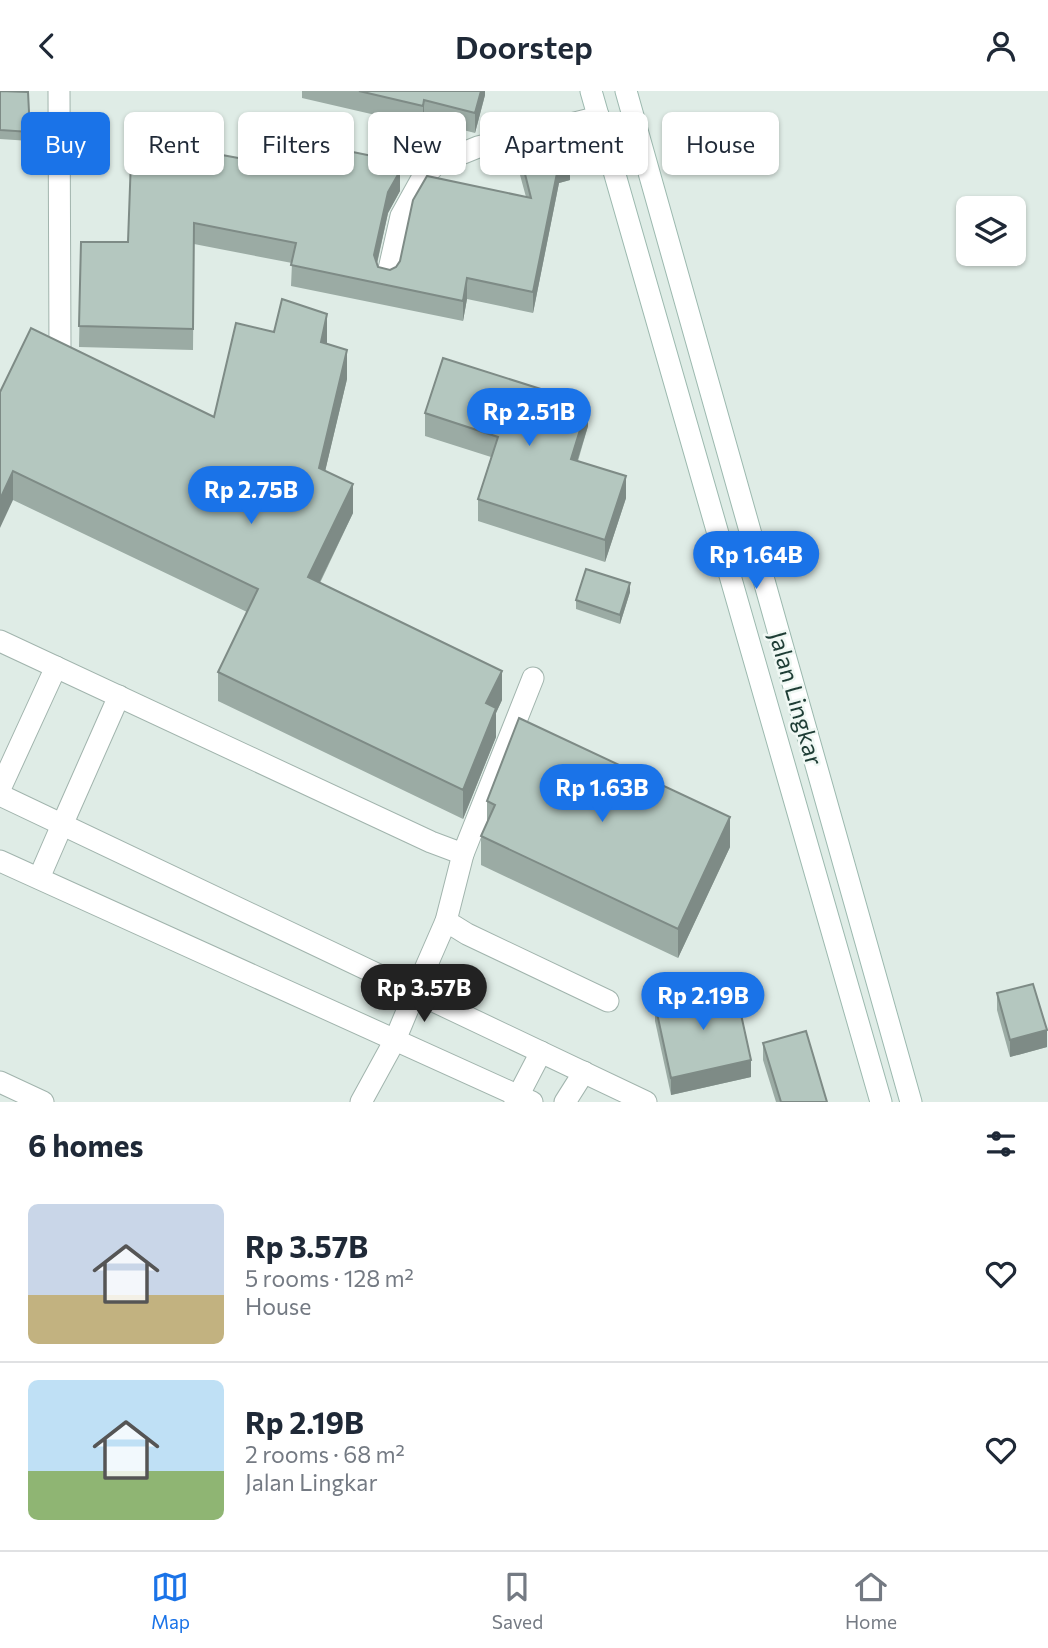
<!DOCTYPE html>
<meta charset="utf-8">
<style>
:root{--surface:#fff;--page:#f2f2f3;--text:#1f2937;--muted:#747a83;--line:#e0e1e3;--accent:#1a73e8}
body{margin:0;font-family:Commissioner,sans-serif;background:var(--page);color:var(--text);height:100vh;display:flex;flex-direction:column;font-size:26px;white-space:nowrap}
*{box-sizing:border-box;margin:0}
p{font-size:23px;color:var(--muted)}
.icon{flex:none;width:38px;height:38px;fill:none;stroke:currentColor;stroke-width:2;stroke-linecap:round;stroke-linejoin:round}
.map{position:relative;height:1011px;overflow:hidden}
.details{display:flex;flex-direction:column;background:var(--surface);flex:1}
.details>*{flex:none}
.hud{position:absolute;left:21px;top:21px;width:1006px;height:63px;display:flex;gap:14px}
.fabs{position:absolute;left:956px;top:105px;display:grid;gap:14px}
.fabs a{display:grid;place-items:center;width:70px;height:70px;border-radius:10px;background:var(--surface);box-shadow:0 2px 5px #0004;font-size:35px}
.price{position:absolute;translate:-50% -60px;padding:0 16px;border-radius:24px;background:var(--accent);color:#fff;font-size:23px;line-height:46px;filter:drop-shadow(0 2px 4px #0008)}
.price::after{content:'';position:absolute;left:50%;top:42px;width:21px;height:16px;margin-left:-10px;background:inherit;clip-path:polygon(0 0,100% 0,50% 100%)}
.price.selected{background:#222;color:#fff}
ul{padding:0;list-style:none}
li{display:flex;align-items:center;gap:21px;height:175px;padding:0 28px}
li+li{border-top:2px solid var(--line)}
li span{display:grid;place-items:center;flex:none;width:196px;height:140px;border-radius:10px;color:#555}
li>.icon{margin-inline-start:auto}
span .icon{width:84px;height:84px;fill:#fffc;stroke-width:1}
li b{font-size:30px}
h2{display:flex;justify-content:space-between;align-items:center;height:84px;padding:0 28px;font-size:30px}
.pill{padding:0 24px;border-radius:10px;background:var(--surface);box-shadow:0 2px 5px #0004;font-size:24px;line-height:63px}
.pill.selected{background:var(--accent);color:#fff}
header{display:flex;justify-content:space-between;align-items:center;height:91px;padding:0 28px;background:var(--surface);font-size:32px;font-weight:600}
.menu{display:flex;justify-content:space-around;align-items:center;height:98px;border-top:2px solid var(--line);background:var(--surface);font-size:19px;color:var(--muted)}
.menu a{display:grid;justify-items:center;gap:4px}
.menu .selected{color:var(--accent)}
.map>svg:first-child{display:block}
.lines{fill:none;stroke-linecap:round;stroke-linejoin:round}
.lane-casing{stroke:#a1b4ad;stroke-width:23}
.street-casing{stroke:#a1b4ad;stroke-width:23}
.secondary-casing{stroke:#9cb9af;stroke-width:23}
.lane{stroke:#fff;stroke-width:21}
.street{stroke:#fff;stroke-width:21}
.secondary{stroke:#fff;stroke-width:21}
.wall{fill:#9baba4}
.shaded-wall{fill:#7e8b86}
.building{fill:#b4c7bf;stroke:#7e8b86;stroke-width:2}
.labels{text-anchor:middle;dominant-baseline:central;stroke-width:5;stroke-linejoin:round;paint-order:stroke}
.street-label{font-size:24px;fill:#1e3d35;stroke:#f0f8f4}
</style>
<header><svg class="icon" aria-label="back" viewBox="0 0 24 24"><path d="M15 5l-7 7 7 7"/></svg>Doorstep<svg class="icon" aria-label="person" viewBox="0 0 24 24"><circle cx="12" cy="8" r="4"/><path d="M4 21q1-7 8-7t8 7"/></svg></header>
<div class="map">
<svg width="1048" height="1011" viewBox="0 0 1048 1011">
<rect width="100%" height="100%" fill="#dfece6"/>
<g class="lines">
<g class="lane-casing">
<g id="lane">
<path d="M0 550 431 751 463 763 533 587"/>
<path d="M0 698 56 576"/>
<path d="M62 734 119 605"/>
<path d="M463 763 446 830 467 843 608 910"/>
<path d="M415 901 446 830"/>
<path d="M0 991 43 1011"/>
<path d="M361 1011 395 949"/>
</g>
</g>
<g class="street-casing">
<g id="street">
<path d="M59 0 60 262"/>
<path d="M387 187 401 125 421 89 436 73 478 56 599 26"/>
<path d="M0 704 646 1011"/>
<path d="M0 770 532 1011"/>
<path d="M39 787 62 734"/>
<path d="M395 949 415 901"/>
<path d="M515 1011 541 961"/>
<path d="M565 1011 584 981"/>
</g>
</g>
<g class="secondary-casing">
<g id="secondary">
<path d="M591 0 881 1011"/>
<path d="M626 0 911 1011"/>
</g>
</g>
<use href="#lane" class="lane"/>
<use href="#street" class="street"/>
<use href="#secondary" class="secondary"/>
</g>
<g class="wall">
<path d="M0 0 28 1 30 50 0 48Z"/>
<path d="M302 0H485V4L475 42 424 29 423 35 302 7Z"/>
<path d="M520 63 570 89 559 92 533 222 467 208 463 230 291 195 292 172 194 153 193 259 79 256 81 151H128L293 77H387L400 100 388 122 377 173 378 176 390 179 526 106 520 84Z"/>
<path d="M327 253 347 288 325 380 353 422 320 492 502 609 496 622V646L463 728 218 610V581L247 521 13 409 0 301 214 326Z"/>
<path d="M425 322 588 335 578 370 626 407 605 471 478 430V408L491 366 425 345Z"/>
<path d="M630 501 620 533 576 518V509Z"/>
<path d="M487 710 730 756 678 867 481 774V745L487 733Z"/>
<path d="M997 902 1047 956 1010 966 997 919Z"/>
<path d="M655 913 751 986 671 1004 655 930Z"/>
<path d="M763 952 827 1011H776L763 969Z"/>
</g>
<g class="shaded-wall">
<path d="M481 0H485V4L475 42V22Z"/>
<path d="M424 9V29L423 35V15Z"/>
<path d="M570 69V89L559 92 533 222V201L559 72Z"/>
<path d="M400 80V100L388 122 374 185V164L388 101Z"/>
<path d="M467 187V208L463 230V210Z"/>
<path d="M327 223V252L321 280V251Z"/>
<path d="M347 259V288L319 406V377Z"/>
<path d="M588 313V335L571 390V368Z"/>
<path d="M13 380V409L0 437V408Z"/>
<path d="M626 385V407L605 471V449Z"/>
<path d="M353 393V422L308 515V486Z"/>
<path d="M630 492V501L620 533V524Z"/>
<path d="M502 580V609L496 622V646L463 728V699L486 612Z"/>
<path d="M730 726V756L678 867V838Z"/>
<path d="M1047 939V956L1010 966V949Z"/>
<path d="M751 969V986L671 1004V987Z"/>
</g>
<g class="building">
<path d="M0 0 28 1 30 41 0 39Z"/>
<path d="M359 0H481L475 22 424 9 423 15Z"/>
<path d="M561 35 570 69 559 72 533 201 467 187 463 210 291 174 296 152 194 132 193 238 79 235 81 151H128L131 68 209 73 211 62 293 77 299 50 387 68 385 77 400 80 388 101 374 164 378 176 390 179 396 176 400 170 413 109 427 85 531 107 520 63 524 45Z"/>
<path d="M282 208 327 223 321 251 347 259 319 377 353 393 308 486 502 580 486 612 496 617 463 699 218 581 258 498 13 380 0 408V301L31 237 214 326 236 232 274 241Z"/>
<path d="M443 267 588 313 571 368 626 385 605 449 478 408 498 346 425 322Z"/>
<path d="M586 478 630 492 620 524 576 509Z"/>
<path d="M519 627 730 726 678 838 481 745 495 714 487 710Z"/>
<path d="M1033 893 1047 939 1010 949 997 902Z"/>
<path d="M735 896 751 969 671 987 655 913Z"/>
<path d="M806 940 827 1011H781L763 952Z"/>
</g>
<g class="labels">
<g class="street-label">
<text transform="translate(797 607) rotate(74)">Jalan Lingkar</text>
</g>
</g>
</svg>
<div class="fabs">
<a><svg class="icon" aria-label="layers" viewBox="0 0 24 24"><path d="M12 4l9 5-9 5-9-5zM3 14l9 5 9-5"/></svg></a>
</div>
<b class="price" style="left:529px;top:357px">Rp 2.51B</b>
<b class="price" style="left:251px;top:435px">Rp 2.75B</b>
<b class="price" style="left:756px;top:500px">Rp 1.64B</b>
<b class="price" style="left:602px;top:733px">Rp 1.63B</b>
<b class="price selected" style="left:424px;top:933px">Rp 3.57B</b>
<b class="price" style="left:703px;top:941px">Rp 2.19B</b>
<div class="hud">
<a class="pill selected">Buy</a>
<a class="pill">Rent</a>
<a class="pill">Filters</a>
<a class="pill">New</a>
<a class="pill">Apartment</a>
<a class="pill">House</a>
</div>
</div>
<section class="details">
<h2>6 homes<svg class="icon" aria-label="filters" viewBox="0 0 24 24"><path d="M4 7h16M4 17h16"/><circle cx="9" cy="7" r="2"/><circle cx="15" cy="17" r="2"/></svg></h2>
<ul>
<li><span style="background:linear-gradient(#c9d6e8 65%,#c2b280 0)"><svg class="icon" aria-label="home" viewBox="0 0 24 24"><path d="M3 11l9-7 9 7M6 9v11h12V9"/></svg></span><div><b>Rp 3.57B</b><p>5 rooms · 128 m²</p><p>House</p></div><svg class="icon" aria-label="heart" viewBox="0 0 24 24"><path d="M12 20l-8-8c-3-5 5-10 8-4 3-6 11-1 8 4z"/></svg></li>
<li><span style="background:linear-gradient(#bfe0f5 65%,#8fb573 0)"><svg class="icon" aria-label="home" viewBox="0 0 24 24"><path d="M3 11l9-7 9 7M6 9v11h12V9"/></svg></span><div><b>Rp 2.19B</b><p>2 rooms · 68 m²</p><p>Jalan Lingkar</p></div><svg class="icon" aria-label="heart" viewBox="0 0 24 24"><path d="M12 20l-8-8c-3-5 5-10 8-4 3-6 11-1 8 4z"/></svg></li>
</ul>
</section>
<nav class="menu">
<a class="selected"><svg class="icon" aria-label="map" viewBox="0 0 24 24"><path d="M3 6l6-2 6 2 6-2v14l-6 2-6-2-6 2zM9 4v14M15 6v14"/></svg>Map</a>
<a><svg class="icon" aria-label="saved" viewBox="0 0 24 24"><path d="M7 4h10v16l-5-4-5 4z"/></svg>Saved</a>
<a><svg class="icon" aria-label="home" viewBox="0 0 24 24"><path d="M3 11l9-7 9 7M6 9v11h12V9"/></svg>Home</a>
</nav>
